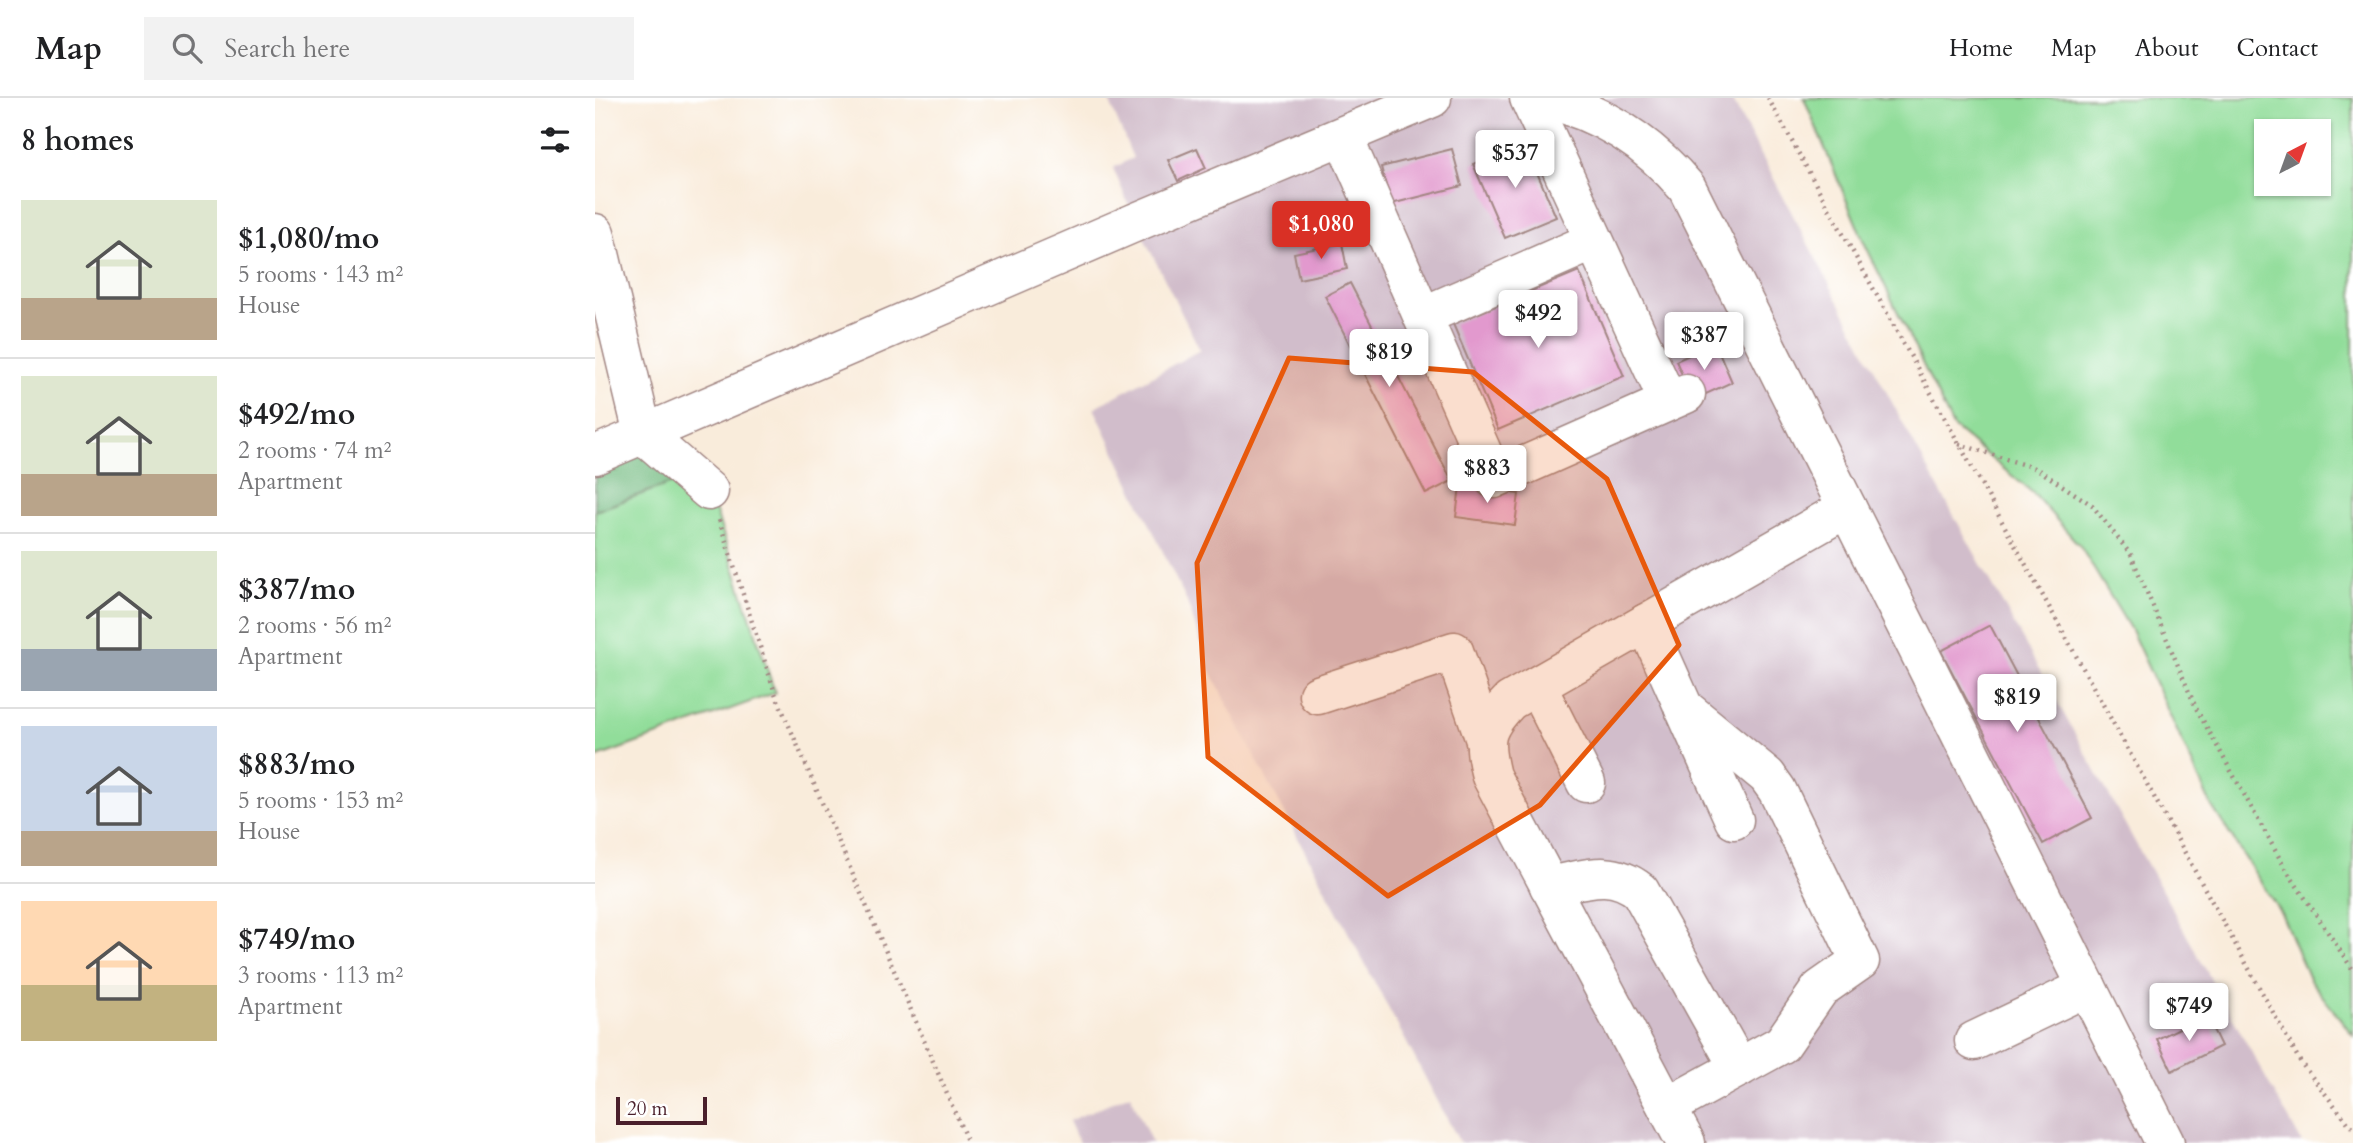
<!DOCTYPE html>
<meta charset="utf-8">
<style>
:root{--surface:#fff;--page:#f2f2f2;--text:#202124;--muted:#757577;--line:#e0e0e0;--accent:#d93025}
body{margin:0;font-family:Cardo,serif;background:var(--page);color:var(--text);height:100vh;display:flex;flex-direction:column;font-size:26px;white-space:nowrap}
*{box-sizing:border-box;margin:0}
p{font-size:23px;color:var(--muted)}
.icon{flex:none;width:38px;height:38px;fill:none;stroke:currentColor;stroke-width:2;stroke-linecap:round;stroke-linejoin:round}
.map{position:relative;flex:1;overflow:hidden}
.sheet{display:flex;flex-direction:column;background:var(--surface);width:595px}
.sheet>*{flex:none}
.needle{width:46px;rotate:41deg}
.controls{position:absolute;left:1659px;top:21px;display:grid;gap:14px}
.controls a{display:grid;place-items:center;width:77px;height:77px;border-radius:0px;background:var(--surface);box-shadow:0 2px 5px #0004;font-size:35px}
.scale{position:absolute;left:21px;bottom:18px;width:91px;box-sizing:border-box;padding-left:7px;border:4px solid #4a1f2b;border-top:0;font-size:19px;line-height:24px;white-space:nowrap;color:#4a1f2b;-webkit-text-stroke:5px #fff;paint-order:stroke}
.price{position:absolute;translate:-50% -60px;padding:0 16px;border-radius:7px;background:#fff;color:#222;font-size:23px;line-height:46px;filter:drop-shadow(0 2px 4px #0008)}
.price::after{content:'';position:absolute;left:50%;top:42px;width:21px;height:16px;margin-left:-10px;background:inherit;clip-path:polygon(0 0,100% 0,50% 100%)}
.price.active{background:var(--accent);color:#fff}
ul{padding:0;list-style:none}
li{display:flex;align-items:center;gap:21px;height:175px;padding:0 21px}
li+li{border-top:2px solid var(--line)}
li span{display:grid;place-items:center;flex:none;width:196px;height:140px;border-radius:0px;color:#555}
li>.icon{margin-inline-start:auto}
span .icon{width:84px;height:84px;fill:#fffc;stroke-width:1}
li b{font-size:30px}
h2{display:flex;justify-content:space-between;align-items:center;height:84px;padding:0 21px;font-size:30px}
header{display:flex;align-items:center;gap:42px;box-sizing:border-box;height:98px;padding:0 35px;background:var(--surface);border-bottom:2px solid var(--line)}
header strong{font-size:33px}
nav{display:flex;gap:38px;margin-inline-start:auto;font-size:24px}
.search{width:490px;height:63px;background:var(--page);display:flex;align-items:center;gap:18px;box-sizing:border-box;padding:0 24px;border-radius:0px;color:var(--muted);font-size:26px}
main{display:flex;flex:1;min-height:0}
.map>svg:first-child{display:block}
.industrial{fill:#d1bdcb}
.green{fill:#91dd9a;stroke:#6e7e62;stroke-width:2;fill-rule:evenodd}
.forest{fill:#74bc82;stroke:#5f6e56;stroke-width:2}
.building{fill:#e299ce}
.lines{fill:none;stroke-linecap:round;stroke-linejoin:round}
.minor-casing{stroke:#a28683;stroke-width:41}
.path{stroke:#a28683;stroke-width:4.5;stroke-dasharray:2 5;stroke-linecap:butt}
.minor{stroke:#fff;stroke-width:38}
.marked{fill:#e8590c;fill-opacity:0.2;stroke:#e8590c;stroke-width:5;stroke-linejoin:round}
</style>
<header>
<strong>Map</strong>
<div class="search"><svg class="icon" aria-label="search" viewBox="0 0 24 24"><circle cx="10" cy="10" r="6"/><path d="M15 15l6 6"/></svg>Search here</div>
<nav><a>Home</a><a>Map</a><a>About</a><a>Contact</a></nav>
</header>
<main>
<section class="sheet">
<h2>8 homes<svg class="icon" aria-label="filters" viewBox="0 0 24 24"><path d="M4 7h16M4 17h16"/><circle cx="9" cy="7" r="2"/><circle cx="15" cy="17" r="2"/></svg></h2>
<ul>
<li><span style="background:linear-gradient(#dfe7d0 70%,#b9a48a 0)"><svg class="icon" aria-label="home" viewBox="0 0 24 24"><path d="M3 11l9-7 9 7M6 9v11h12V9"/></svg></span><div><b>$1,080/mo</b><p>5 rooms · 143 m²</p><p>House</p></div></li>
<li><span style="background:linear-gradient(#dfe7d0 70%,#b9a48a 0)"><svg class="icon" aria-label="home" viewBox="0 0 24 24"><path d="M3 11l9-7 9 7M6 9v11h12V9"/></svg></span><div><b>$492/mo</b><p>2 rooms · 74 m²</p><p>Apartment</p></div></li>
<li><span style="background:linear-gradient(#dfe7d0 70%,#9aa5b1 0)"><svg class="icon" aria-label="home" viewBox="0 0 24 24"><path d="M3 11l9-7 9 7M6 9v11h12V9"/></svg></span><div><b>$387/mo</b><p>2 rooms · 56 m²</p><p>Apartment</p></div></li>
<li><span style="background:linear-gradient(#c9d6e8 75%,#b9a48a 0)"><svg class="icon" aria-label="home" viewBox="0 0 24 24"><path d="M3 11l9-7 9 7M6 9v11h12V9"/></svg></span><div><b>$883/mo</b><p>5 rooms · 153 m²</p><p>House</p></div></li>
<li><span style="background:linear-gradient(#ffd9b3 60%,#c2b280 0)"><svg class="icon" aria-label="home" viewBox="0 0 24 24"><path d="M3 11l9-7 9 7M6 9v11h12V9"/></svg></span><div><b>$749/mo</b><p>3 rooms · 113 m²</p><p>Apartment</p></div></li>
</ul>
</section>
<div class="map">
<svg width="1758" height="1045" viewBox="0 0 1758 1045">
<rect width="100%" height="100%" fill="#fff"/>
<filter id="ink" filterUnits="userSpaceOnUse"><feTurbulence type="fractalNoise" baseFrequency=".0143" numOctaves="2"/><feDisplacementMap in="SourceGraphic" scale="14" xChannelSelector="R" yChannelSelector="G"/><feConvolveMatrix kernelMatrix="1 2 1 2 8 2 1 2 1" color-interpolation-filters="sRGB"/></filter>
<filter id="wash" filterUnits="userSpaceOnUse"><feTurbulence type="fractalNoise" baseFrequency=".00686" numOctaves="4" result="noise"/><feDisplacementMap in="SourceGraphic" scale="28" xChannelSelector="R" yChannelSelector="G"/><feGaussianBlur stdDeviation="1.57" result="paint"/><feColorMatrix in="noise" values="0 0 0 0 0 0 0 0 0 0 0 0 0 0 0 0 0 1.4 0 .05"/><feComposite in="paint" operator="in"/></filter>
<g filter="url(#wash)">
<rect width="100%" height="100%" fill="#f9ecdb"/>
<g class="industrial">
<path d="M513 0H1136L1318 344 1707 1045H865L634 610 614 569 592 504 499 310 605 252 540 122 518 70 538 60Z"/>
<path d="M535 996 557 1045H484L474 1023Z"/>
</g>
<g class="green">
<path d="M1209 0H1758V937L1714 881 1687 817 1616 707 1536 532 1485 448 1438 395 1358 329 1268 142ZM1724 33V86H1671V33Z"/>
<path d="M82 383 114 393 180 595 0 660V413Z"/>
</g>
<path class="forest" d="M48 336 82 383 0 413V346Z"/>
<g id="blocks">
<g class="building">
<path d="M929 44 961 119 910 140 878 66Z"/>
<path d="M602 50 611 70 583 83 573 62Z"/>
<path d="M857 51 867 88 796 106 786 69Z"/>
<path d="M747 145 752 171 704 181 699 155Z"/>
<path d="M984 173 1029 278 903 332 858 226Z"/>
<path d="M755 185 857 383 831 396 730 198Z"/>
<path d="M1120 245 1137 284 1098 302 1081 263Z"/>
<path d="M865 388 924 396 920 427 861 419Z"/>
<path d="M1395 527 1497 720 1448 746 1346 553Z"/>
<path d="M1611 917 1626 948 1577 973 1562 941Z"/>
</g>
</g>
</g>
<g filter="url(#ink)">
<use href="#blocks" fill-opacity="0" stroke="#a28683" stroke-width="2"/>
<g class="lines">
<g class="minor-casing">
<g id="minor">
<path d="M934 0 1073 303"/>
<path d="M947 0C1007 14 1053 44 1092 90L1570 1045"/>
<path d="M748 38 899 381 1091 296"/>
<path d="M0 135 48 336 114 393"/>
<path d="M828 218 999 143"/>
<path d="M0 357 539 125 837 0"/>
<path d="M1051 525 1139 722"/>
<path d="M942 588 991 685"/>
<path d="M723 597 859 553 890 642"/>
<path d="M954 788C989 782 1015 769 1045 793L1144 970"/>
<path d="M1379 943 1492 889"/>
<path d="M1072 1009 1187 946 1225 891 1265 863 1182 692 1172 678 1088 609"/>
<path d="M1091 1045 896 678C887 642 888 631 915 603L1252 410"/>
</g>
</g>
<g class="path">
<path d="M1173 0 1706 965 1758 1031"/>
<path d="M1364 346 1442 371 1497 407 1536 457 1601 610 1690 770 1758 872"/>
<path d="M124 422 180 595 373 1045"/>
</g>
<use href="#minor" class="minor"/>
</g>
</g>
<path class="marked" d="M694 260 878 274 1012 381 1084 547 945 707 793 798 613 659 602 465Z"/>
</svg>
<div class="controls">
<a><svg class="needle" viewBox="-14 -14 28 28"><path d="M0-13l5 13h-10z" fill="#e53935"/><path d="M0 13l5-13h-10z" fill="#757577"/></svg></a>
</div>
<div class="scale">20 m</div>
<b class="price" style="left:920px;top:92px">$537</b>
<b class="price active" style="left:726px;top:163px">$1,080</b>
<b class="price" style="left:943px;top:252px">$492</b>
<b class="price" style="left:1109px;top:274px">$387</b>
<b class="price" style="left:794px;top:291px">$819</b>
<b class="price" style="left:892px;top:407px">$883</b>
<b class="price" style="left:1422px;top:636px">$819</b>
<b class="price" style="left:1594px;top:945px">$749</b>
</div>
</main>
